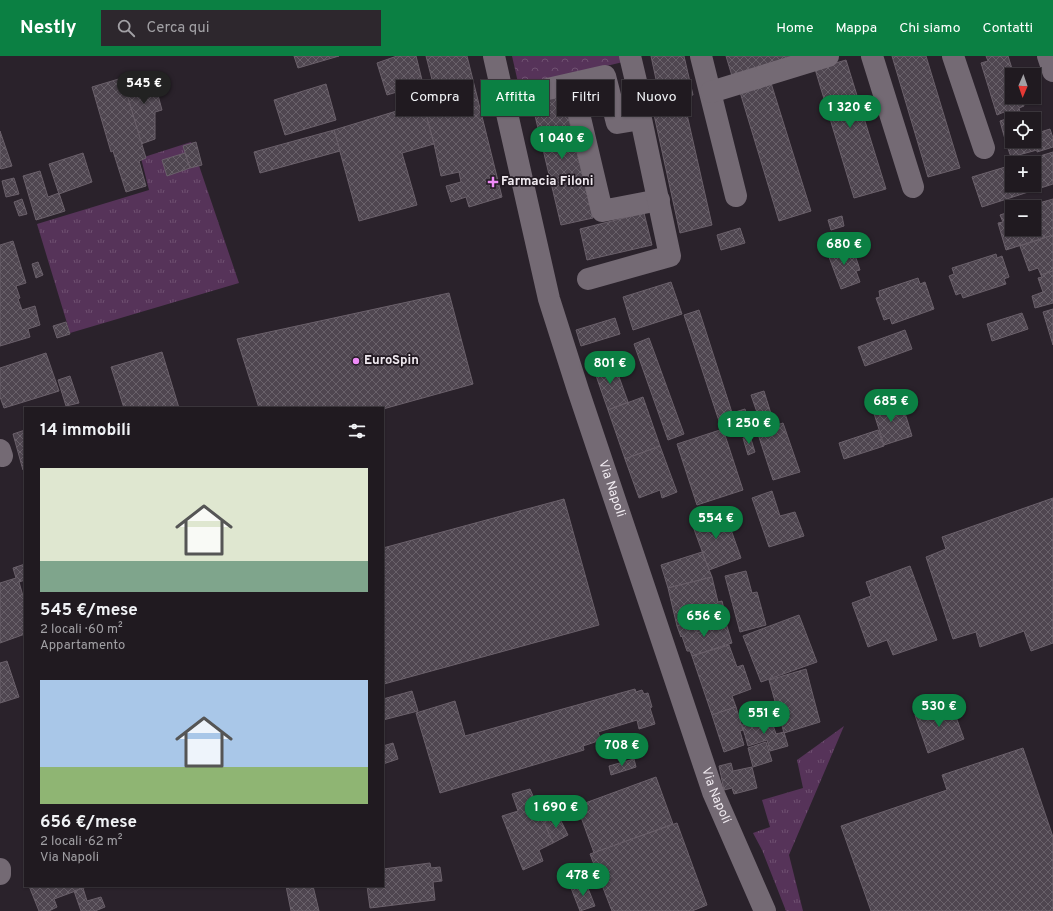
<!DOCTYPE html>
<html lang="it">
<meta charset="utf-8">
<style>
:root{--surface:#201a20;--page:#2d272d;--text:#f1f3f6;--muted:#a2a1a5;--line:#3d383e;--accent:#0b8043}
body{margin:0;font-family:Overpass,sans-serif;background:var(--page);color:var(--text);height:100vh;display:flex;flex-direction:column;font-size:15px;white-space:nowrap}
*{box-sizing:border-box;margin:0}
p{font-size:13px;color:var(--muted)}
.icon{flex:none;width:22px;height:22px;fill:none;stroke:currentColor;stroke-width:2;stroke-linecap:round;stroke-linejoin:round}
.map{position:relative;flex:1;overflow:hidden}
.side{position:absolute;left:24px;top:351px;width:360px;height:480px;display:flex;flex-direction:column;background:var(--surface);border-radius:0px;box-shadow:0 1px 3px #0004,0 0 0 1px var(--line)}
.side>*{flex:none}
.banner{position:absolute;left:396px;top:24px;width:380px;height:36px;display:flex;gap:8px}
.needle{width:26px;rotate:182deg}
.tools{position:absolute;left:1005px;top:12px;display:grid;gap:8px}
.tools a{display:grid;place-items:center;width:36px;height:36px;border-radius:0px;background:var(--surface);box-shadow:0 1px 3px #0004,0 0 0 1px var(--line);font-size:20px}
.price{position:absolute;translate:-50% -34px;padding:0 9px;border-radius:14px;background:var(--accent);color:#fff;font-size:13px;line-height:26px;filter:drop-shadow(0 1px 2px #0008)}
.price::after{content:'';position:absolute;left:50%;top:24px;width:12px;height:9px;margin-left:-6px;background:inherit;clip-path:polygon(0 0,100% 0,50% 100%)}
.price.current{background:#222;color:#fff}
ul{padding:0;list-style:none}
li{display:grid;align-content:center;gap:8px;height:212px;padding:0 16px}
li span{display:grid;place-items:center;height:124px;border-radius:0px;color:#555}
li>.icon{margin-inline-start:auto}
span .icon{width:72px;height:72px;fill:#fffc;stroke-width:1}
li b{font-size:17px}
h2{display:flex;justify-content:space-between;align-items:center;height:48px;padding:0 16px;font-size:17px}
.pill{padding:0 14px;border-radius:0px;background:var(--surface);box-shadow:0 1px 3px #0004,0 0 0 1px var(--line);font-size:14px;line-height:36px}
.pill.current{background:var(--accent);color:#fff}
header{display:flex;align-items:center;gap:24px;box-sizing:border-box;height:56px;padding:0 20px;background:var(--accent);color:#fff}
header strong{font-size:19px}
nav{display:flex;gap:22px;margin-inline-start:auto;font-size:14px}
.search{width:280px;height:36px;background:var(--page);display:flex;align-items:center;gap:10px;box-sizing:border-box;padding:0 14px;border-radius:0px;color:var(--muted);font-size:15px}
.map>svg:first-child{display:block}
.grass{fill:url(#grass-tufts)}
.park{fill:url(#park-crowns)}
.building{fill:url(#building-cross-hatch);stroke:#6a606a}
.lines{fill:none;stroke-linecap:round;stroke-linejoin:round}
.minor{stroke:#746a74;stroke-width:22}
.poi-dot{fill:#ef8bf7;stroke:#211921;stroke-width:1.5}
.labels{text-anchor:middle;dominant-baseline:central;stroke-width:3.5;stroke-linejoin:round;paint-order:stroke}
.poi-label{font-size:13px;font-weight:bold;fill:#f0eaf0;stroke:#211921;text-anchor:start}
.street-label{font-size:13px;fill:#f0eaf0;stroke:#211921}
</style>
<header>
<strong>Nestly</strong>
<div class="search"><svg class="icon" aria-label="search" viewBox="0 0 24 24"><circle cx="10" cy="10" r="6"/><path d="M15 15l6 6"/></svg>Cerca qui</div>
<nav><a>Home</a><a>Mappa</a><a>Chi siamo</a><a>Contatti</a></nav>
</header>
<div class="map">
<svg width="1053" height="855" viewBox="0 0 1053 855">
<defs>
<pattern id="grass-tufts" width="24" height="20" patternUnits="userSpaceOnUse"><rect width="24" height="20" fill="#563359"/><path d="M3 7l-1-3M5 7V3M7 7l1-3M15 17l-1-3M17 17v-4M19 17l1-3" fill="none" stroke="#6f5171"/></pattern>
<pattern id="park-crowns" width="20" height="18" patternUnits="userSpaceOnUse"><rect width="20" height="18" fill="#563359"/><path d="M2 6a3 3 0 1 1 6 0M12 15a3 3 0 1 1 6 0" fill="none" stroke="#6f5171"/></pattern>
<pattern id="building-cross-hatch" width="8" height="8" patternUnits="userSpaceOnUse"><rect width="8" height="8" fill="#4f4650"/><path d="M0 0l8 8M0 8l8-8" fill="none" stroke="#69616a"/></pattern>
</defs>
<rect width="100%" height="100%" fill="#2a222b"/>
<g class="grass">
<path d="M191 86 239 227 70 277 37 168 149 134 141 102Z"/>
<path d="M844 670 789 799 803 855H786L762 794 753 777 770 771 762 744 803 732 797 704Z"/>
</g>
<path class="park" d="M512 0H621L623 6 519 31Z"/>
<g class="building">
<path d="M294 0H339L298 12Z"/>
<path d="M397 0H416L423 28 387 39 377 7Z"/>
<path d="M426 0H467L502 141 469 151 466 141 451 146 446 130 461 126 459 116 441 120 434 88 423 47 437 43Z"/>
<path d="M651 0H684L693 39 683 41 712 169 680 177 651 45 660 42Z"/>
<path d="M726 0H798L732 20Z"/>
<path d="M892 0H926L960 112 928 121Z"/>
<path d="M986 0H1008L1014 19H1012V41H1021L1024 50 1019 52 1021 60 1027 58 1028 63H1012V85L1006 87 1000 65 1006 63 1004 56 997 59 981 7 988 5Z"/>
<path d="M846 4 886 133 854 142 815 13Z"/>
<path d="M152 17 162 54 155 56V83L141 88 123 25Z"/>
<path d="M122 22 146 102 139 105 146 130 126 136 113 95 111 96 92 31Z"/>
<path d="M771 27 811 155 779 165 740 36Z"/>
<path d="M326 28 336 64 285 79 274 44Z"/>
<path d="M563 39 593 162 561 169 532 47Z"/>
<path d="M423 47 434 88 402 97 417 149 359 165 334 74Z"/>
<path d="M1050 73 1053 82V91L1037 96V94L1011 101 1006 87 1012 85H1034V78Z"/>
<path d="M334 74 340 95 260 117 254 96Z"/>
<path d="M0 75 12 110 1 113 0 112Z"/>
<path d="M196 86 202 109 190 112 183 90Z"/>
<path d="M1053 96V128L982 151 972 121 1012 109V129H1034V107H1017Z"/>
<path d="M83 97 92 126 59 138 49 108Z"/>
<path d="M185 97 190 112 167 120 162 104Z"/>
<path d="M40 115 48 141 59 137 65 155 36 164 23 120Z"/>
<path d="M14 122 19 138 6 141 2 125Z"/>
<path d="M22 143 27 158 19 160 14 146Z"/>
<path d="M1053 143V179L1006 194 998 167 1003 166 1000 159 1012 155V173H1034V151H1025Z"/>
<path d="M644 157 652 189 587 204 580 173Z"/>
<path d="M842 160 844 170 831 174 828 164Z"/>
<path d="M740 172 745 187 721 194 717 179Z"/>
<path d="M1053 179V215L1041 219 1038 212 1029 215 1020 190Z"/>
<path d="M13 185 26 227 16 230 20 242 18 243 22 254 35 250 40 269 28 273 30 281 0 290V189Z"/>
<path d="M844 187 848 198 854 196 860 214 856 215 860 226 841 233 826 193Z"/>
<path d="M996 198 997 202 1002 200 1009 221 1004 223 1006 228 963 242 961 237 956 239 949 220 954 218 952 212Z"/>
<path d="M38 206 43 219 36 222 32 208Z"/>
<path d="M1053 215V247L1035 252 1032 240 1043 236 1038 222 1042 221 1041 219Z"/>
<path d="M918 222 920 228 925 226 934 253 892 268 890 262 884 264 876 242 880 241 879 235Z"/>
<path d="M671 226 682 258 633 274 623 241Z"/>
<path d="M449 237 473 328 383 353V352H259L237 283Z"/>
<path d="M1053 253V289L1043 256Z"/>
<path d="M699 254 735 366 721 371 684 259Z"/>
<path d="M1022 257 1028 273 992 285 987 268Z"/>
<path d="M615 262 620 278 581 290 576 274Z"/>
<path d="M66 266 70 278 57 282 53 270Z"/>
<path d="M905 274 912 293 865 310 858 291Z"/>
<path d="M649 282 684 378 668 384 634 288Z"/>
<path d="M162 296 179 352H124L111 311Z"/>
<path d="M46 297 59 335 4 352 0 341V312Z"/>
<path d="M613 304 628 346 608 354 593 311Z"/>
<path d="M70 320 79 347 66 350 58 324Z"/>
<path d="M764 335 772 361 760 365 751 339Z"/>
<path d="M643 341 660 390 625 403 608 354Z"/>
<path d="M889 342 894 360 905 357 912 380 884 389 871 348Z"/>
<path d="M745 353 747 360 754 358 760 373 739 379 732 357Z"/>
<path d="M783 367 800 416 773 424 757 375Z"/>
<path d="M723 373 743 434 697 449 677 388Z"/>
<path d="M25 374V413L23 414 13 378Z"/>
<path d="M878 374 884 390 844 403 839 387Z"/>
<path d="M750 380 755 396 748 399 743 382Z"/>
<path d="M660 390 677 436 662 442 660 434 639 442 625 403Z"/>
<path d="M772 435 780 460 795 456 804 480 769 491 752 442Z"/>
<path d="M1053 442V587L1031 595 1024 575 980 591 976 576 953 583 926 501 946 493 942 481Z"/>
<path d="M564 443 599 569 384 628 383 626V492Z"/>
<path d="M724 454 741 502 709 514 691 465Z"/>
<path d="M702 496 712 521 668 532 661 509Z"/>
<path d="M25 508V524L19 526 25 547V578L0 587V527L16 522 13 512Z"/>
<path d="M910 510 937 584 893 599 887 584 868 591 852 547 871 540 866 526Z"/>
<path d="M746 515 752 537 757 536 766 569 740 576 725 520Z"/>
<path d="M712 521 718 546 722 545 725 557 720 558 724 568 697 577 693 565 677 570 668 532Z"/>
<path d="M799 559 817 606 761 626 743 580Z"/>
<path d="M693 565 697 577 726 567 732 587 692 600 690 595H687L682 580 681 581 677 570Z"/>
<path d="M729 589 737 611 743 609 751 633 732 640 736 651 712 659 692 600Z"/>
<path d="M7 605 19 641 0 647V607Z"/>
<path d="M806 613 820 666 784 677 769 624Z"/>
<path d="M635 633 636 636 642 634 644 638 648 637 652 651 650 652 655 668 639 673 637 664 598 676 601 684 583 690 584 694 440 737 416 657 455 645 465 680Z"/>
<path d="M412 635 418 655 383 664V643Z"/>
<path d="M951 647 964 683 928 697 915 659Z"/>
<path d="M736 651 743 674 740 675 744 689 724 696 712 659Z"/>
<path d="M762 663 765 671 773 669 776 678 784 676 788 690 770 695 767 684 748 690 742 669Z"/>
<path d="M766 686 772 705 753 711 748 692Z"/>
<path d="M393 687 398 703 383 708V690Z"/>
<path d="M1023 692 1053 781V855H871L841 770 947 734 942 719Z"/>
<path d="M634 703 636 711 611 719 609 710Z"/>
<path d="M731 707 733 715 752 711 757 732 734 738 732 732 724 734 719 710Z"/>
<path d="M656 721 673 768 594 797 577 750Z"/>
<path d="M530 733 553 787 539 794 543 805 523 814 502 760 518 755 512 738Z"/>
<path d="M559 761 568 779 553 787 544 766Z"/>
<path d="M677 767 707 849 692 855H612L590 798Z"/>
<path d="M430 807 431 812 440 811 442 825 433 826 435 844 370 852 367 830H383V813Z"/>
<path d="M586 827 595 850 580 855 571 832Z"/>
<path d="M29 830H89L54 843 57 851 49 855H39Z"/>
<path d="M286 830H313L319 855H291Z"/>
<path d="M83 832 87 845 101 841 105 851 95 855H81L74 835Z"/>
</g>
<g class="lines">
<g class="minor">
<path id="s1" d="M494 0 549 243 578 334 713 736 765 855"/>
<path d="M630 0 640 42"/>
<path d="M701 0 736 140"/>
<path d="M872 0 913 131"/>
<path d="M953 0 984 92"/>
<path d="M1048 0 1053 15"/>
<path d="M572 28 602 155 659 144"/>
<path d="M711 36 828 0"/>
<path d="M504 43 605 20 617 67 641 63 670 200 588 223"/>
<path d="M0 394 2 400"/>
<path d="M0 813V818"/>
</g>
</g>
<g class="poi-dot">
<path d="M491 120h4v4h4v4h-4v4h-4v-4h-4v-4h4z"/>
<circle cx="356" cy="305" r="4"/>
</g>
<g class="labels">
<g class="poi-label">
<text x="501" y="126">Farmacia Filoni</text>
<text x="364" y="305">EuroSpin</text>
</g>
<g class="street-label">
<text stroke="none"><textPath href="#s1" startOffset="449">Via Napoli</textPath></text>
<text stroke="none"><textPath href="#s1" startOffset="773">Via Napoli</textPath></text>
</g>
</g>
</svg>
<div class="tools">
<a><svg class="needle" viewBox="-14 -14 28 28"><path d="M0-13l5 13h-10z" fill="#e53935"/><path d="M0 13l5-13h-10z" fill="#a2a1a5"/></svg></a>
<a><svg class="icon" aria-label="locate" viewBox="0 0 24 24"><circle cx="12" cy="12" r="6"/><path d="M12 2v4M12 18v4M2 12h4M18 12h4"/></svg></a>
<a>+</a>
<a>−</a>
</div>
<b class="price current" style="left:144px;top:49px">545 €</b>
<b class="price" style="left:850px;top:73px">1 320 €</b>
<b class="price" style="left:562px;top:104px">1 040 €</b>
<b class="price" style="left:844px;top:210px">680 €</b>
<b class="price" style="left:610px;top:329px">801 €</b>
<b class="price" style="left:891px;top:367px">685 €</b>
<b class="price" style="left:749px;top:389px">1 250 €</b>
<b class="price" style="left:716px;top:484px">554 €</b>
<b class="price" style="left:704px;top:582px">656 €</b>
<b class="price" style="left:939px;top:672px">530 €</b>
<b class="price" style="left:764px;top:679px">551 €</b>
<b class="price" style="left:622px;top:711px">708 €</b>
<b class="price" style="left:556px;top:773px">1 690 €</b>
<b class="price" style="left:583px;top:841px">478 €</b>
<div class="banner">
<a class="pill">Compra</a>
<a class="pill current">Affitta</a>
<a class="pill">Filtri</a>
<a class="pill">Nuovo</a>
</div>
<section class="side">
<h2>14 immobili<svg class="icon" aria-label="filters" viewBox="0 0 24 24"><path d="M4 7h16M4 17h16"/><circle cx="9" cy="7" r="2"/><circle cx="15" cy="17" r="2"/></svg></h2>
<ul>
<li><span style="background:linear-gradient(#dfe7d0 75%,#7fa58c 0)"><svg class="icon" aria-label="home" viewBox="0 0 24 24"><path d="M3 11l9-7 9 7M6 9v11h12V9"/></svg></span><div><b>545 €/mese</b><p>2 locali · 60 m²</p><p>Appartamento</p></div></li>
<li><span style="background:linear-gradient(#a9c7e8 70%,#8fb573 0)"><svg class="icon" aria-label="home" viewBox="0 0 24 24"><path d="M3 11l9-7 9 7M6 9v11h12V9"/></svg></span><div><b>656 €/mese</b><p>2 locali · 62 m²</p><p>Via Napoli</p></div></li>
</ul>
</section>
</div>
